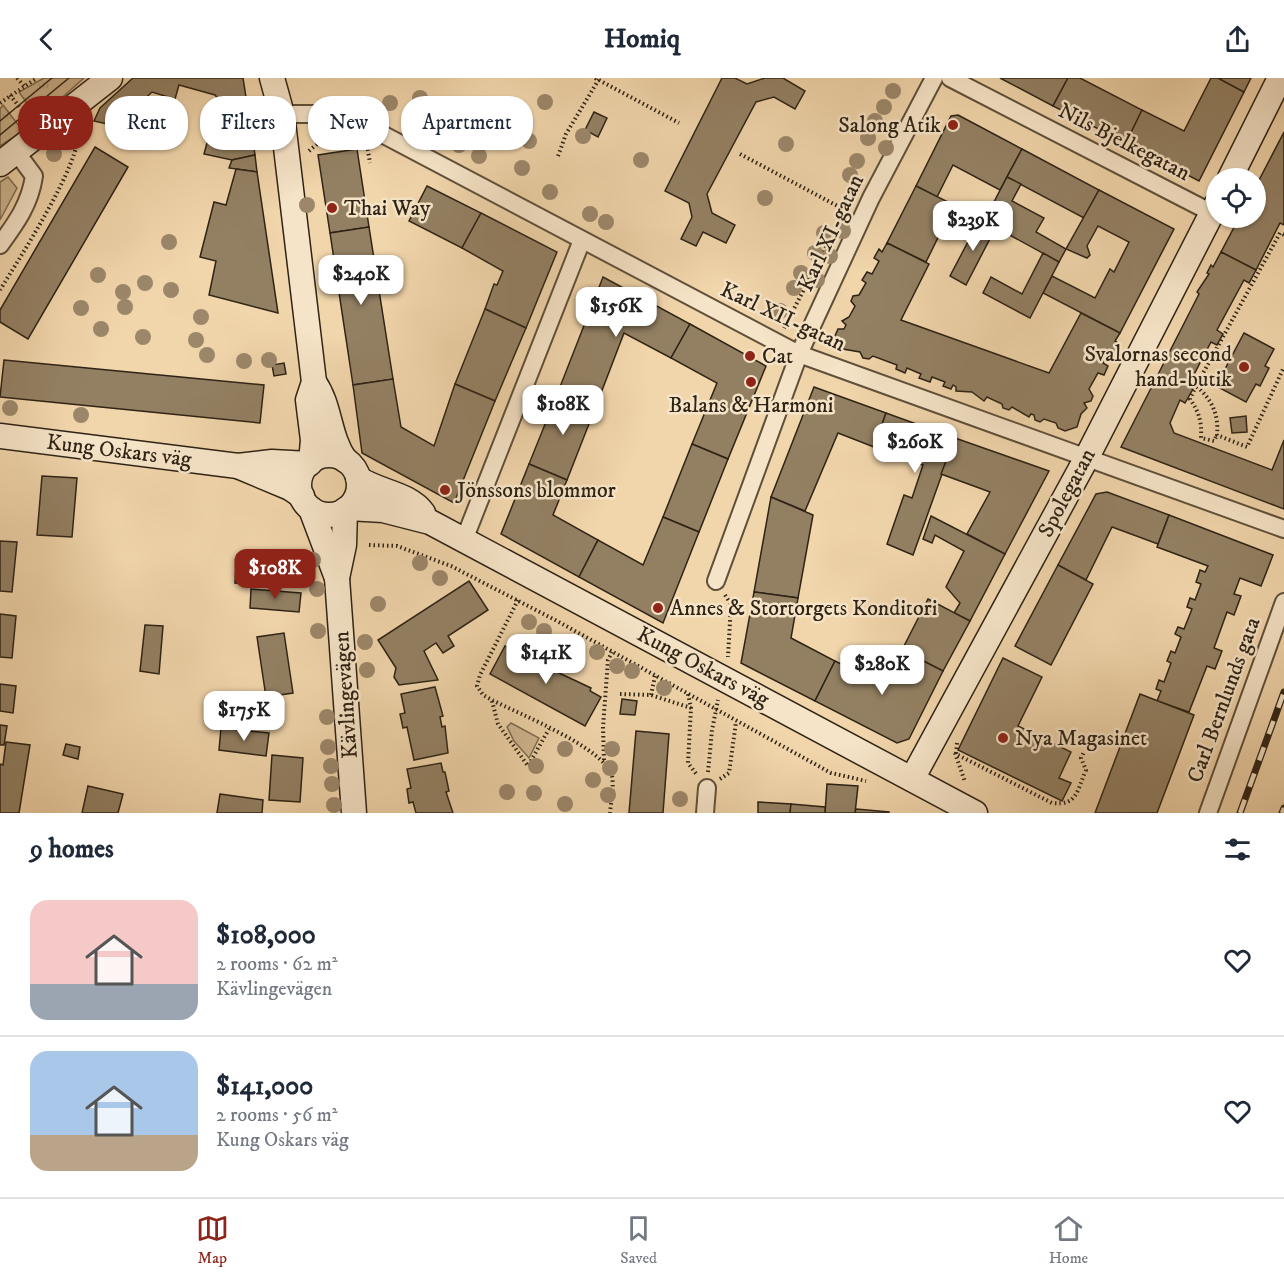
<!DOCTYPE html>
<meta charset="utf-8">
<style>
:root{--surface:#fff;--page:#f2f2f3;--text:#1f2937;--muted:#747a83;--line:#e0e1e3;--accent:#8f2418}
body{margin:0;font-family:"IM FELL DW Pica",serif;background:var(--page);color:var(--text);height:100vh;display:flex;flex-direction:column;font-size:22px;white-space:nowrap}
*{box-sizing:border-box;margin:0}
p{font-size:20px;color:var(--muted)}
.icon{flex:none;width:33px;height:33px;fill:none;stroke:currentColor;stroke-width:2;stroke-linecap:round;stroke-linejoin:round}
.map{position:relative;height:735px;overflow:hidden}
.side{display:flex;flex-direction:column;background:var(--surface);flex:1}
.side>*{flex:none}
.hud{position:absolute;left:18px;top:18px;width:600px;height:54px;display:flex;gap:12px}
.fabs{position:absolute;left:1206px;top:90px;display:grid;gap:12px}
.fabs a{display:grid;place-items:center;width:60px;height:60px;border-radius:50%;background:var(--surface);box-shadow:0 2px 4px #0004;font-size:30px}
.price{position:absolute;translate:-50% -51px;padding:0 14px;border-radius:12px;background:#fff;color:#222;font-size:20px;line-height:39px;filter:drop-shadow(0 2px 3px #0008)}
.price::after{content:'';position:absolute;left:50%;top:36px;width:18px;height:14px;margin-left:-9px;background:inherit;clip-path:polygon(0 0,100% 0,50% 100%)}
.price.active{background:var(--accent);color:#fff}
ul{padding:0;list-style:none}
li{display:flex;align-items:center;gap:18px;height:150px;padding:0 30px}
li+li{border-top:2px solid var(--line)}
li span{display:grid;place-items:center;flex:none;width:168px;height:120px;border-radius:18px;color:#555}
li>.icon{margin-inline-start:auto}
span .icon{width:72px;height:72px;fill:#fffc;stroke-width:1}
li b{font-size:26px}
h2{display:flex;justify-content:space-between;align-items:center;height:72px;padding:0 30px;font-size:26px}
.pill{padding:0 21px;border-radius:24px;background:var(--surface);box-shadow:0 2px 4px #0004;font-size:21px;line-height:54px}
.pill.active{background:var(--accent);color:#fff}
header{display:flex;justify-content:space-between;align-items:center;height:78px;padding:0 30px;background:var(--surface);font-size:27px;font-weight:800}
.dock{display:flex;justify-content:space-around;align-items:center;height:84px;border-top:2px solid var(--line);background:var(--surface);font-size:16px;color:var(--muted)}
.dock a{display:grid;justify-items:center;gap:3px}
.dock .active{color:var(--accent)}
.map>svg:first-child{display:block}
.grass{fill:url(#grass-tufts);stroke:#7f6d54;stroke-width:1.5}
.green{fill:#d0b792;stroke:#7f6d54;stroke-width:1.5}
.building{fill:#938063;stroke:#2e2315;stroke-width:1.5}
.lines{fill:none;stroke-linecap:round;stroke-linejoin:round}
.street-casing{stroke:#5f503a;stroke-width:20}
.secondary-casing{stroke:#2e2315;stroke-width:27}
.path{stroke:#2e2315;stroke-width:4;stroke-dasharray:1.5 3;stroke-linecap:butt}
.street{stroke:#f6e4c8;stroke-width:16}
.secondary{stroke:#f6e4c8;stroke-width:24}
.tram{stroke:#2e2315;stroke-width:1.5}
.rail-casing{stroke:#2e2315;stroke-width:7}
.rail{stroke:#f6e4c8;stroke-width:4.5;stroke-dasharray:14;stroke-linecap:butt}
.tree{fill:#9c876a}
.poi-dot{fill:#8f2418;stroke:#f6e4c8;stroke-width:2}
.labels{text-anchor:middle;dominant-baseline:central;stroke-width:5;stroke-linejoin:round;paint-order:stroke}
.poi-label{font-size:22px;fill:#2e2315;stroke:#f6e4c8;text-anchor:start}
.street-label{font-size:22px;fill:#2e2315;stroke:#f6e4c8}
</style>
<header><svg class="icon" aria-label="back" viewBox="0 0 24 24"><path d="M15 5l-7 7 7 7"/></svg>Homiq<svg class="icon" aria-label="share" viewBox="0 0 24 24"><path d="M12 15V3M7 8l5-5 5 5M5 13v7h14v-7"/></svg></header>
<div class="map">
<svg width="1284" height="735" viewBox="0 0 1284 735">
<defs>
<pattern id="grass-tufts" width="24" height="20" patternUnits="userSpaceOnUse" patternTransform="scale(1.5)"><rect width="24" height="20" fill="#d0b792"/><path d="M3 7l-1-3M5 7V3M7 7l1-3M15 17l-1-3M17 17v-4M19 17l1-3" fill="none" stroke="#b39d7d"/></pattern>
</defs>
<rect width="100%" height="100%" fill="#f1d5ab"/>
<filter id="stains"><feTurbulence type="fractalNoise" baseFrequency=".00333" numOctaves="4"/><feColorMatrix values="0 0 0 0 .2 0 0 0 0 .09 0 0 0 0 .02 0 0 0 .5 -.17"/></filter>
<radialGradient id="worn" r=".72"><stop offset=".6" stop-color="#630" stop-opacity="0"/><stop offset="1" stop-color="#630" stop-opacity=".3"/></radialGradient>
<g class="grass">
<path d="M44 0H84L38 41 19 14Z"/>
<path d="M3 27 23 53 0 68V31Z"/>
</g>
<g class="green">
<path d="M8 99 17 110 0 142V104Z"/>
<path d="M511 645 539 660 529 680 514 663 507 649Z"/>
</g>
<g class="building">
<path d="M133 0H243L255 77 232 82 204 76 212 47 226 52 224 29 215 17 179 7 175 21 152 14 116 48 94 43 100 30Z"/>
<path d="M722 0H735L747 6 765 0H783L805 13 795 31 774 19 756 24 707 116 712 135 735 147 726 165 703 154 696 168 681 161 692 139 689 125 665 113Z"/>
<path d="M1000 0H1068L1053 28Z"/>
<path d="M1068 0H1080L1142 32 1126 65 1053 28Z"/>
<path d="M1211 0H1218L1244 14 1199 103 1126 65 1142 32 1184 53Z"/>
<path d="M1218 0H1251L1244 14Z"/>
<path d="M594 34 607 40 598 59 585 52Z"/>
<path d="M958 37 1022 71 1000 112 953 87 937 119 916 108 951 38Z"/>
<path d="M1284 54V147L1280 145 1256 192 1221 174 1239 140H1256V108Z"/>
<path d="M95 69 128 89 28 261 0 244V232Z"/>
<path d="M357 71 369 149 330 155 318 77Z"/>
<path d="M1022 71 1099 112 1084 140 1007 99Z"/>
<path d="M255 77 257 94 229 90 232 82Z"/>
<path d="M236 91 257 94 278 235 209 217 216 183 200 179 214 124 226 127Z"/>
<path d="M1007 99 1021 106 1012 123 1044 140 1036 154 1066 171 1059 184 984 143Z"/>
<path d="M427 108 481 135 462 170 409 143Z"/>
<path d="M916 108 954 127 926 184 887 165Z"/>
<path d="M1099 112 1174 151 1120 255 1043 215 1052 198 1095 220 1110 191 1114 194 1129 164 1098 148 1087 168 1090 177 1087 180 1066 171Z"/>
<path d="M481 135 557 174 526 250 485 231 494 206 497 207 503 193 462 170Z"/>
<path d="M980 141 996 149 966 207 950 198Z"/>
<path d="M369 149 393 301 353 307 330 155Z"/>
<path d="M887 165 929 186 901 242 1049 295 1081 235 1120 255 1115 263 1120 266 1116 274 1111 271 1103 285 1108 288 1104 297 1098 295 1089 311 1093 318 1091 323 1084 325 1087 330 1081 336 1077 349 1065 353 1058 350 1056 345 1044 341 1040 344 1035 342 1034 337 1031 336 1029 339 1012 329 1009 332 1003 330 1002 326 987 319 984 323 972 314 956 313V309L953 307 951 311 943 308 945 304 932 299 930 304 919 300 921 296 907 290 905 295 896 291 897 287 873 278 869 281 863 280 860 274 837 270 834 260 838 251H844L846 247 842 243 849 239 855 228 851 223 853 218 859 217 866 205 862 202 867 194 872 196 879 183 874 180 879 171 882 174Z"/>
<path d="M1221 174 1256 192 1249 205 1244 202 1217 252 1223 256 1217 267 1211 264 1188 308 1193 311 1185 325 1180 322 1170 345 1174 355 1272 392 1284 362V431L1121 369 1199 216 1197 214 1209 196 1207 195 1211 187 1213 189Z"/>
<path d="M1043 175 1059 184 1030 240 983 215 991 199 1022 216Z"/>
<path d="M603 199 690 246 671 280 624 255 596 328 558 314Z"/>
<path d="M485 231 526 250 495 323 455 306Z"/>
<path d="M690 246 766 288 728 381 692 366 717 305 671 280Z"/>
<path d="M1244 255 1274 271 1265 288 1269 290 1260 308 1256 306 1246 324 1216 308Z"/>
<path d="M4 282 264 307 260 345 0 319Z"/>
<path d="M284 285 286 296 274 298 272 287Z"/>
<path d="M393 301 401 349 434 368 455 306 495 323 454 425 362 375 353 307Z"/>
<path d="M814 309 886 335 874 369 838 355 805 433 771 419Z"/>
<path d="M558 314 596 328 567 402 529 386Z"/>
<path d="M886 335 955 360 913 477 887 466 904 417 912 420 923 387 874 369Z"/>
<path d="M1246 338 1247 354 1232 355 1230 340Z"/>
<path d="M955 360 1049 393 1005 476 967 456 990 414 941 396Z"/>
<path d="M692 366 728 381 699 454 663 439Z"/>
<path d="M529 386 567 402 553 437 598 462 579 499 501 456Z"/>
<path d="M42 398 77 400 72 459 37 457Z"/>
<path d="M1107 414 1169 437 1158 466 1112 449 1086 502 1058 487 1096 416Z"/>
<path d="M771 419 813 437 798 520 754 514Z"/>
<path d="M1169 437 1273 477 1261 508 1240 500 1234 516 1241 518 1234 537 1227 534 1214 570 1222 573 1215 591 1207 588 1189 634 1157 623 1161 613 1156 611 1159 602 1164 604 1171 585 1167 583 1171 573 1175 575 1181 559 1175 556 1178 549 1184 551 1192 531 1187 529 1190 520 1195 522 1201 506 1196 504 1200 492 1205 494 1208 488 1157 469Z"/>
<path d="M931 438 1005 476 970 543 954 535 960 525 946 509 964 473 935 457 932 465 923 461Z"/>
<path d="M663 439 699 454 663 545 579 499 598 462 643 487Z"/>
<path d="M0 463 17 464 12 514 0 513Z"/>
<path d="M237 477 257 478 256 506 235 505Z"/>
<path d="M1058 487 1093 506 1051 587 1015 568Z"/>
<path d="M469 503 488 532 448 558 454 568 443 575 436 565 424 573 438 602 399 607 394 599 396 590 378 562Z"/>
<path d="M251 511 301 515 299 534 250 530Z"/>
<path d="M754 514 798 520 791 560 835 583 815 623 741 585Z"/>
<path d="M928 521 970 543 943 593 902 572Z"/>
<path d="M0 536 16 538 12 580 0 579Z"/>
<path d="M145 547 163 548 159 596 140 593Z"/>
<path d="M284 555 293 615 266 619 257 559Z"/>
<path d="M505 568 516 573 518 571 541 583 540 586 591 610 590 613 601 619 585 648 490 596Z"/>
<path d="M902 572 943 593 909 661 897 665 815 623 835 583 884 607Z"/>
<path d="M1003 580 1042 599 1018 648 1071 674 1059 700 1071 705 1062 723 958 672Z"/>
<path d="M0 606 16 608 13 635 0 633Z"/>
<path d="M435 609 443 638 440 639 442 649 445 648 448 675 414 682 407 649 403 650 400 636 405 635 401 616Z"/>
<path d="M1140 616 1194 637 1157 735H1095Z"/>
<path d="M622 621 637 623 635 637 620 636Z"/>
<path d="M0 647 7 648 4 667H0Z"/>
<path d="M221 650 269 655 266 678 219 672Z"/>
<path d="M636 653 669 656 663 735H629Z"/>
<path d="M6 664 30 667 19 735H0V686L3 687Z"/>
<path d="M66 666 80 669 78 681 63 677Z"/>
<path d="M272 677 303 680 300 724 269 722Z"/>
<path d="M441 685 443 694H445L449 713 446 714 453 735H416L413 724 409 725 407 711 411 710 407 691Z"/>
<path d="M827 706 858 708 855 735H825Z"/>
<path d="M88 708 123 716 118 735H82Z"/>
<path d="M220 716 263 722 262 735H217Z"/>
<path d="M758 724 791 726 790 735H758Z"/>
<path d="M791 726 825 729V735H790Z"/>
<path d="M856 731 889 734V735H855Z"/>
</g>
<g class="lines">
<g class="street-casing">
<g id="street">
<path d="M950 0 1212 135"/>
<path d="M282 36H328L363 46 799 276 1284 451"/>
<path d="M0 167C16 145 30 126 34 98L17 75"/>
<path d="M464 462 582 162"/>
<path d="M716 503 799 276 871 120 934 0"/>
<path d="M705 735 707 710"/>
<path d="M1208 735 1284 524"/>
</g>
</g>
<g class="secondary-casing">
<g id="secondary">
<path d="M272 0 282 36 314 304 308 322 313 362 311 384"/>
<path d="M0 86 110 0"/>
<path d="M1230 100 1280 0"/>
<path d="M314 304C331 329 328 357 345 382"/>
<path d="M0 358 238 388 272 384 309 386"/>
<circle cx="329" cy="407" r="30"/>
<path d="M240 389 290 410 302 418"/>
<path d="M358 400C377 414 409 415 423 435"/>
<path d="M348 430 383 432 430 444 975 735"/>
<path d="M311 431 337 500 354 735"/>
<path d="M337 500 344 467 345 432"/>
<path d="M912 701 1086 381 1216 127"/>
</g>
</g>
<g class="path">
<path d="M17 0 24 8"/>
<path d="M595 0 679 45"/>
<path d="M10 17 28 40"/>
<path d="M0 25 37 0"/>
<path d="M367 67 370 85"/>
<path d="M309 73 330 55"/>
<path d="M740 76 845 132"/>
<path d="M558 78 566 56 599 1"/>
<path d="M1284 157 1280 155 1196 308C1212 321 1219 337 1217 357L1247 369 1284 289"/>
<path d="M324 187 327 212"/>
<path d="M0 212C19 181 82 84 78 53"/>
<path d="M784 250 829 163"/>
<path d="M1196 308 1190 321C1199 334 1202 344 1201 360L1214 363 1217 357"/>
<path d="M369 467 397 468 451 488 557 543 831 695 866 703"/>
<path d="M725 517 731 526 728 579"/>
<path d="M518 522 480 597 477 608 483 617 492 622C519 636 605 670 612 698 614 708 611 724 610 735"/>
<path d="M620 616 651 617 691 630"/>
<path d="M688 616 691 630 688 685 697 697"/>
<path d="M651 617 655 598"/>
<path d="M492 623 498 646 528 688 549 651"/>
<path d="M957 665 956 676 1052 725C1078 728 1077 712 1086 692L1081 680 1084 674"/>
<path d="M955 675 965 704"/>
<path d="M604 682 603 649 608 582 612 574"/>
<path d="M708 694 712 652 718 622"/>
<path d="M720 701 729 695 736 644"/>
</g>
<use href="#street" class="street"/>
<use href="#secondary" class="secondary"/>
<g class="tram">
<path d="M0 43 52 0"/>
<path d="M0 57 69 0"/>
</g>
<g class="rail-casing">
<g id="rail">
<path d="M1240 735 1284 614"/>
<path d="M1282 735 1284 730"/>
</g>
</g>
<use href="#rail" class="rail"/>
</g>
<g class="tree">
<circle cx="893" cy="13" r="8"/>
<circle cx="420" cy="20" r="8"/>
<circle cx="545" cy="24" r="8"/>
<circle cx="390" cy="25" r="8"/>
<circle cx="884" cy="29" r="8"/>
<circle cx="875" cy="43" r="8"/>
<circle cx="583" cy="58" r="8"/>
<circle cx="868" cy="60" r="8"/>
<circle cx="72" cy="61" r="8"/>
<circle cx="529" cy="63" r="8"/>
<circle cx="786" cy="66" r="8"/>
<circle cx="459" cy="67" r="8"/>
<circle cx="886" cy="70" r="8"/>
<circle cx="54" cy="76" r="8"/>
<circle cx="479" cy="78" r="8"/>
<circle cx="641" cy="82" r="8"/>
<circle cx="857" cy="83" r="8"/>
<circle cx="522" cy="90" r="8"/>
<circle cx="850" cy="97" r="8"/>
<circle cx="550" cy="114" r="8"/>
<circle cx="765" cy="120" r="8"/>
<circle cx="307" cy="127" r="8"/>
<circle cx="590" cy="136" r="8"/>
<circle cx="606" cy="144" r="8"/>
<circle cx="843" cy="153" r="8"/>
<circle cx="824" cy="155" r="8"/>
<circle cx="169" cy="164" r="8"/>
<circle cx="815" cy="175" r="8"/>
<circle cx="830" cy="178" r="8"/>
<circle cx="801" cy="195" r="8"/>
<circle cx="98" cy="197" r="8"/>
<circle cx="817" cy="202" r="8"/>
<circle cx="145" cy="205" r="8"/>
<circle cx="794" cy="210" r="8"/>
<circle cx="171" cy="212" r="8"/>
<circle cx="123" cy="214" r="8"/>
<circle cx="125" cy="229" r="8"/>
<circle cx="81" cy="230" r="8"/>
<circle cx="780" cy="233" r="8"/>
<circle cx="201" cy="239" r="8"/>
<circle cx="101" cy="251" r="8"/>
<circle cx="143" cy="259" r="8"/>
<circle cx="196" cy="262" r="8"/>
<circle cx="207" cy="277" r="8"/>
<circle cx="269" cy="282" r="8"/>
<circle cx="244" cy="283" r="8"/>
<circle cx="10" cy="330" r="8"/>
<circle cx="81" cy="337" r="8"/>
<circle cx="313" cy="482" r="8"/>
<circle cx="420" cy="485" r="8"/>
<circle cx="440" cy="500" r="8"/>
<circle cx="317" cy="511" r="8"/>
<circle cx="378" cy="526" r="8"/>
<circle cx="529" cy="544" r="8"/>
<circle cx="318" cy="553" r="8"/>
<circle cx="544" cy="553" r="8"/>
<circle cx="365" cy="564" r="8"/>
<circle cx="569" cy="567" r="8"/>
<circle cx="597" cy="574" r="8"/>
<circle cx="617" cy="588" r="8"/>
<circle cx="367" cy="592" r="8"/>
<circle cx="632" cy="593" r="8"/>
<circle cx="664" cy="610" r="8"/>
<circle cx="327" cy="639" r="8"/>
<circle cx="328" cy="669" r="8"/>
<circle cx="565" cy="671" r="8"/>
<circle cx="612" cy="671" r="8"/>
<circle cx="331" cy="688" r="8"/>
<circle cx="536" cy="688" r="8"/>
<circle cx="610" cy="690" r="8"/>
<circle cx="593" cy="702" r="8"/>
<circle cx="332" cy="706" r="8"/>
<circle cx="507" cy="714" r="8"/>
<circle cx="534" cy="715" r="8"/>
<circle cx="608" cy="717" r="8"/>
<circle cx="680" cy="721" r="8"/>
<circle cx="565" cy="726" r="8"/>
<circle cx="334" cy="727" r="8"/>
</g>
<g class="poi-dot">
<circle cx="953" cy="47" r="6"/>
<circle cx="332" cy="130" r="6"/>
<circle cx="750" cy="278" r="6"/>
<circle cx="1244" cy="289" r="6"/>
<circle cx="751" cy="304" r="6"/>
<circle cx="445" cy="412" r="6"/>
<circle cx="658" cy="530" r="6"/>
<circle cx="1003" cy="660" r="6"/>
</g>
<g class="labels">
<g class="poi-label">
<text x="941" y="47" text-anchor="end">Salong Atik</text>
<text x="344" y="130">Thai Way</text>
<text x="1232" y="276" text-anchor="end">Svalornas second<tspan x="1232" dy="25">hand-butik</tspan></text>
<text x="762" y="278">Cat</text>
<text x="751" y="327" text-anchor="middle">Balans &amp; Harmoni</text>
<text x="457" y="412">Jönssons blommor</text>
<text x="670" y="530">Annes &amp; Stortorgets Konditori</text>
<text x="1015" y="660">Nya Magasinet</text>
</g>
<g class="street-label">
<text transform="translate(1124 64) rotate(27)">Nils Bjelkegatan</text>
<text transform="translate(831 155) rotate(-65)">Karl XI-gatan</text>
<text transform="translate(783 239) rotate(25)">Karl XII-gatan</text>
<text transform="translate(119 373) rotate(7)">Kung Oskars väg</text>
<text transform="translate(1067 415) rotate(-62)">Spolegatan</text>
<text transform="translate(703 589) rotate(28)">Kung Oskars väg</text>
<text transform="translate(346 617) rotate(-94)">Kävlingevägen</text>
<text transform="translate(1224 622) rotate(-70)">Carl Bernlunds gata</text>
</g>
</g>
<rect width="100%" height="100%" filter="url(#stains)"/>
<rect width="100%" height="100%" fill="url(#worn)"/>
</svg>
<div class="fabs">
<a><svg class="icon" aria-label="locate" viewBox="0 0 24 24"><circle cx="12" cy="12" r="6"/><path d="M12 2v4M12 18v4M2 12h4M18 12h4"/></svg></a>
</div>
<b class="price" style="left:973px;top:174px">$239K</b>
<b class="price" style="left:361px;top:228px">$240K</b>
<b class="price" style="left:616px;top:260px">$156K</b>
<b class="price" style="left:563px;top:358px">$108K</b>
<b class="price" style="left:915px;top:396px">$260K</b>
<b class="price active" style="left:275px;top:522px">$108K</b>
<b class="price" style="left:546px;top:607px">$141K</b>
<b class="price" style="left:882px;top:618px">$280K</b>
<b class="price" style="left:244px;top:664px">$175K</b>
<div class="hud">
<a class="pill active">Buy</a>
<a class="pill">Rent</a>
<a class="pill">Filters</a>
<a class="pill">New</a>
<a class="pill">Apartment</a>
</div>
</div>
<section class="side">
<h2>9 homes<svg class="icon" aria-label="filters" viewBox="0 0 24 24"><path d="M4 7h16M4 17h16"/><circle cx="9" cy="7" r="2"/><circle cx="15" cy="17" r="2"/></svg></h2>
<ul>
<li><span style="background:linear-gradient(#f6c9c9 70%,#9aa5b1 0)"><svg class="icon" aria-label="home" viewBox="0 0 24 24"><path d="M3 11l9-7 9 7M6 9v11h12V9"/></svg></span><div><b>$108,000</b><p>2 rooms · 62 m²</p><p>Kävlingevägen</p></div><svg class="icon" aria-label="heart" viewBox="0 0 24 24"><path d="M12 20l-8-8c-3-5 5-10 8-4 3-6 11-1 8 4z"/></svg></li>
<li><span style="background:linear-gradient(#a9c7e8 70%,#b9a48a 0)"><svg class="icon" aria-label="home" viewBox="0 0 24 24"><path d="M3 11l9-7 9 7M6 9v11h12V9"/></svg></span><div><b>$141,000</b><p>2 rooms · 56 m²</p><p>Kung Oskars väg</p></div><svg class="icon" aria-label="heart" viewBox="0 0 24 24"><path d="M12 20l-8-8c-3-5 5-10 8-4 3-6 11-1 8 4z"/></svg></li>
</ul>
</section>
<nav class="dock">
<a class="active"><svg class="icon" aria-label="map" viewBox="0 0 24 24"><path d="M3 6l6-2 6 2 6-2v14l-6 2-6-2-6 2zM9 4v14M15 6v14"/></svg>Map</a>
<a><svg class="icon" aria-label="saved" viewBox="0 0 24 24"><path d="M7 4h10v16l-5-4-5 4z"/></svg>Saved</a>
<a><svg class="icon" aria-label="home" viewBox="0 0 24 24"><path d="M3 11l9-7 9 7M6 9v11h12V9"/></svg>Home</a>
</nav>
